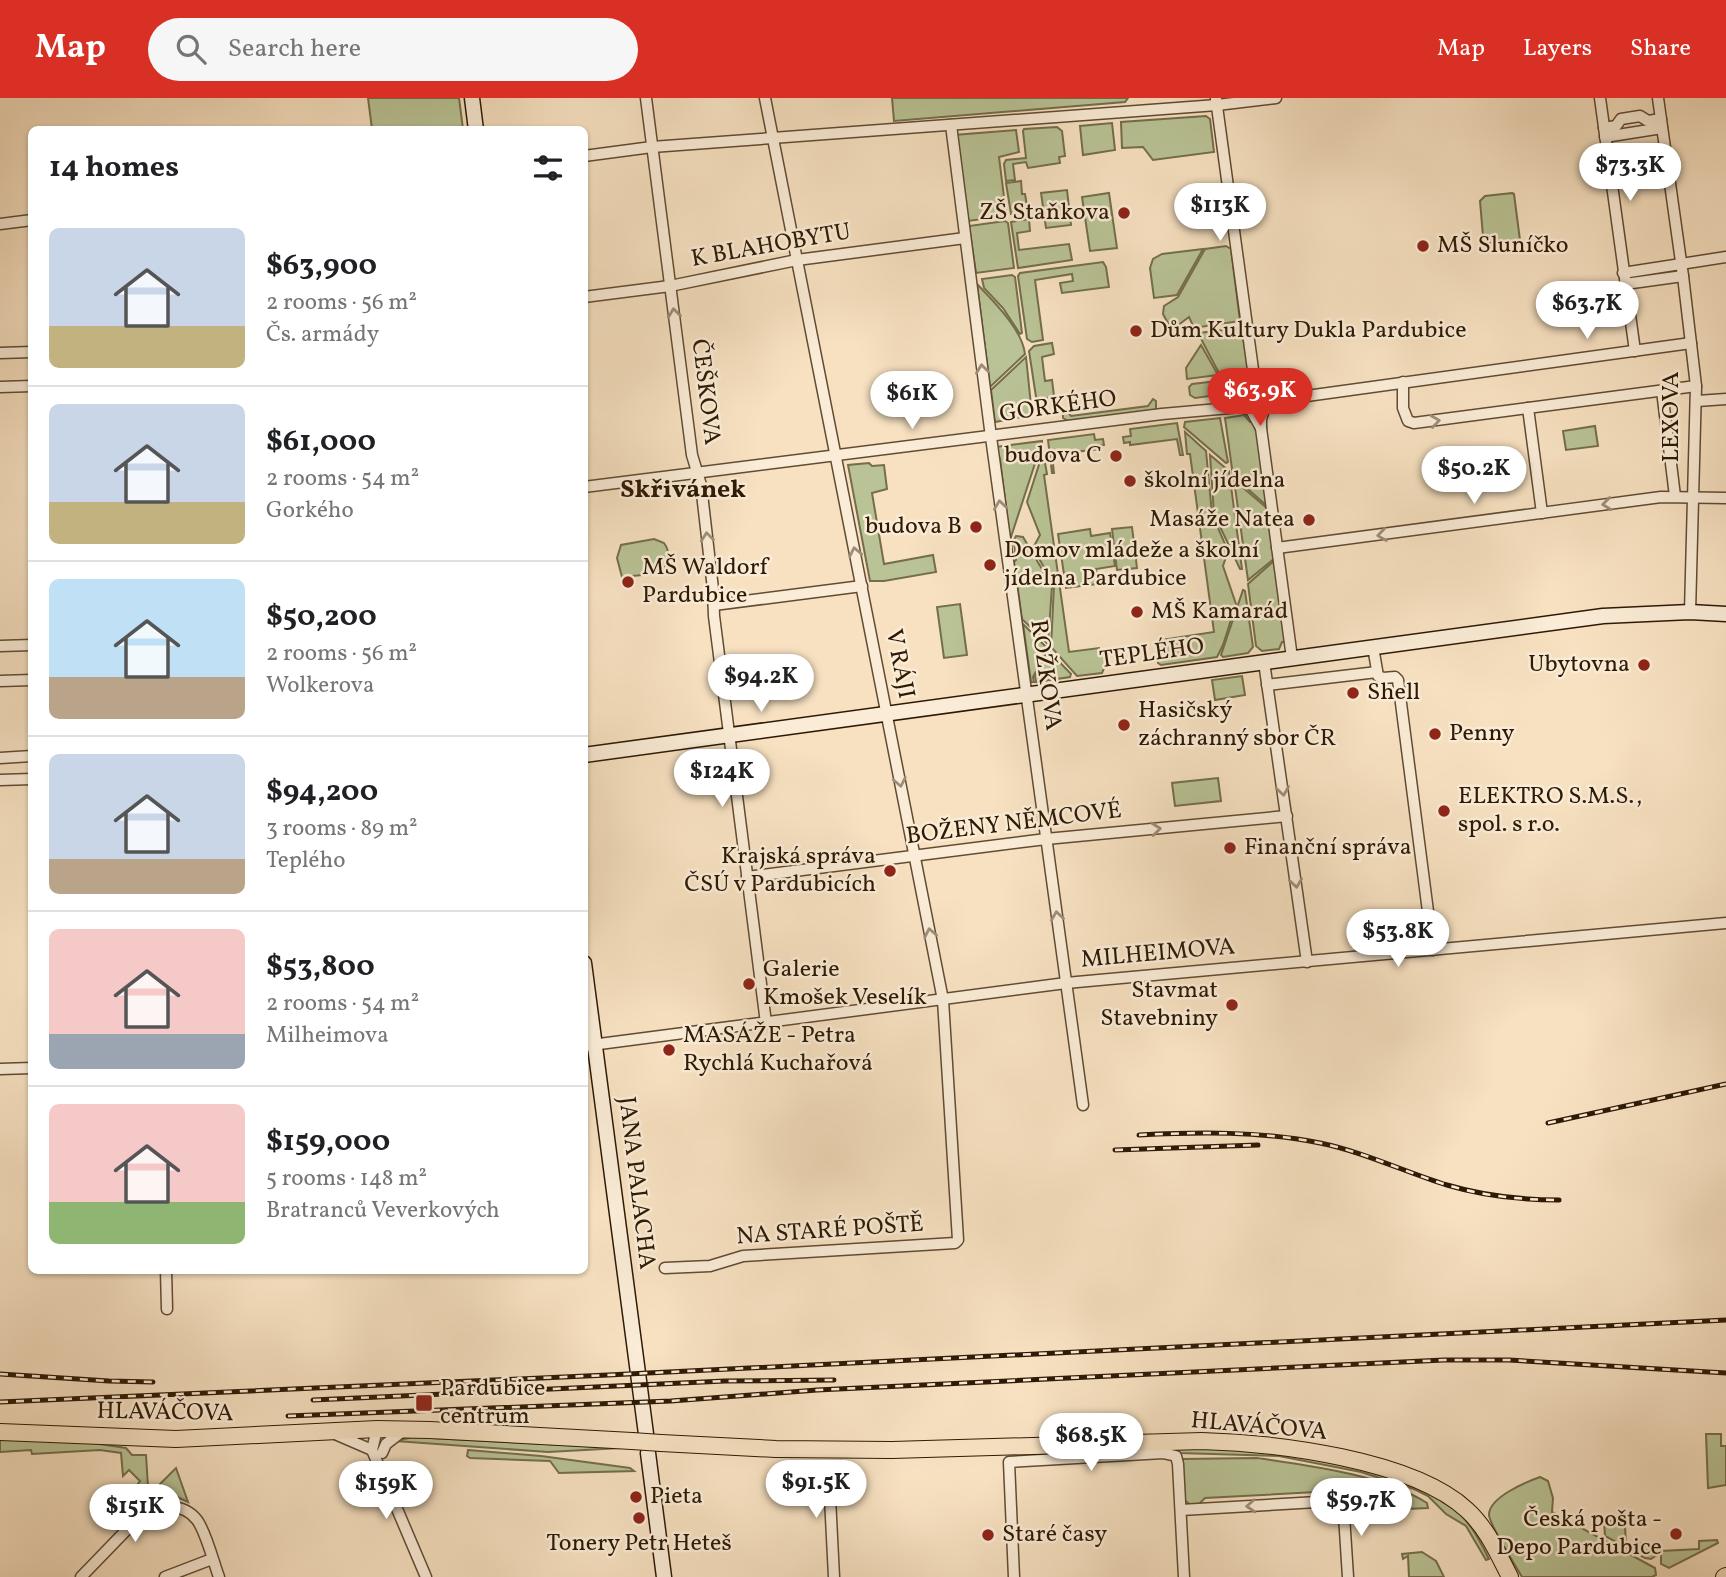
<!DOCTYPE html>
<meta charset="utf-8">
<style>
:root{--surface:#fff;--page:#f6f6f6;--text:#202124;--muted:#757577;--line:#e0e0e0;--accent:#d93025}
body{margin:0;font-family:Vollkorn,serif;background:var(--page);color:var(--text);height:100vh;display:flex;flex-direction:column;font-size:26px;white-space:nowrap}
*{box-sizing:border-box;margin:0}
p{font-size:23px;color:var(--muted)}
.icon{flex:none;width:38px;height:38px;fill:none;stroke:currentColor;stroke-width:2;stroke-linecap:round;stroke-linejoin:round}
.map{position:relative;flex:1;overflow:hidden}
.details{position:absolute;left:28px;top:28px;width:560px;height:1148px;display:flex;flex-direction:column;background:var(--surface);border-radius:10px;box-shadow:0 2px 5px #0004}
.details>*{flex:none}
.price{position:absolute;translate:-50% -60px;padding:0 16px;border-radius:24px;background:#fff;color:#222;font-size:23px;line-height:46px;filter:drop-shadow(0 2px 4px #0008)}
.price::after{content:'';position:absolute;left:50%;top:42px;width:21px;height:16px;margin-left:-10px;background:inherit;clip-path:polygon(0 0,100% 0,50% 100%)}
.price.current{background:var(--accent);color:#fff}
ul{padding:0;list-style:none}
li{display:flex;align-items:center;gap:21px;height:175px;padding:0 21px}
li+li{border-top:2px solid var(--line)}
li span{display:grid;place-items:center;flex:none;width:196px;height:140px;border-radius:10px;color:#555}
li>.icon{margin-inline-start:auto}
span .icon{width:84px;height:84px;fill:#fffc;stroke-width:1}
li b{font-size:30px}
h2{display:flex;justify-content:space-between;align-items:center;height:84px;padding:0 21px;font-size:30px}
header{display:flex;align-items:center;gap:42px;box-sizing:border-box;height:98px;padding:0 35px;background:var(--accent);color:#fff}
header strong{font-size:33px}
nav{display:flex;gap:38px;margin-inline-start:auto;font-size:24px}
.search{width:490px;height:63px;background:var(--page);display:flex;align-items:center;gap:18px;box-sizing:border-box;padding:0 24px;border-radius:38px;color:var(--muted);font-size:26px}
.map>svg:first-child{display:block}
.green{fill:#b9c395;stroke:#746e4c;stroke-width:2}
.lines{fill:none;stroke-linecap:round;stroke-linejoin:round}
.minor-casing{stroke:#604b33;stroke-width:13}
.secondary-casing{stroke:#2e1904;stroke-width:17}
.primary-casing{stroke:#2e1904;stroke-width:18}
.minor{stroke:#faecd7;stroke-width:10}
.secondary{stroke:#faecd7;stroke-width:14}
.primary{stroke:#f7e1c1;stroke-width:16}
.rail-casing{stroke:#2e1904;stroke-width:5}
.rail{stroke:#faecd7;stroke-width:2.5;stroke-dasharray:8;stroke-linecap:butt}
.primary-bridge-casing{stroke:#2e1904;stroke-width:18;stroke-linecap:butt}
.primary-bridge{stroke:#f7e1c1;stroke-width:16}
.oneway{stroke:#9e8d78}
.poi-dot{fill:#8f2418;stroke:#faecd7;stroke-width:2.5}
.labels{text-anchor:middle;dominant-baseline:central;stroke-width:5;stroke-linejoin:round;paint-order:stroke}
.poi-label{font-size:24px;fill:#2e1904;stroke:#faecd7;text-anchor:start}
.street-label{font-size:24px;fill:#2e1904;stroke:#faecd7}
.neighbourhood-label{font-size:26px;font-weight:bold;fill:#2e1904;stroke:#faecd7}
</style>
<header>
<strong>Map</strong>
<div class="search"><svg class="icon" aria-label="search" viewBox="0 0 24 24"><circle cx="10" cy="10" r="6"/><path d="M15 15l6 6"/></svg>Search here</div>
<nav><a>Map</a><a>Layers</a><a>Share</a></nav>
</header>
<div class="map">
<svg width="1726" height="1479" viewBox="0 0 1726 1479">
<rect width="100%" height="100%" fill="#f7e1c1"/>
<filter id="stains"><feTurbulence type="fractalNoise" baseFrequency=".00286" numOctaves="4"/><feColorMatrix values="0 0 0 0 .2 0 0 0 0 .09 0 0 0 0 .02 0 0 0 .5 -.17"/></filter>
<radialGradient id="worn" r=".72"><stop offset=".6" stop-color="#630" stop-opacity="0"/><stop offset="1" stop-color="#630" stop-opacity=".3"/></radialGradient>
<g class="green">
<path d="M368 0H459L463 31H372Z"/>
<path d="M892 0H1128L1125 4 894 23Z"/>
<path d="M1206 18 1210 21 1214 54 1153 62 1143 49 1122 50 1121 24Z"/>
<path d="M1112 25 1115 52 1083 57 1080 28Z"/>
<path d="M1057 29 1062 33 1065 58 1059 59 1060 65 1028 70 1026 64 1013 66 1015 82 1006 83 1004 66 1006 62 1026 60 1023 33 1024 31Z"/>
<path d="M1016 32 1019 54 999 59 1006 115 1005 118 968 123 954 37Z"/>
<path d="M1021 83 1022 96H1025L1028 114 1011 116 1006 85Z"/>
<path d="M1067 92 1071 127 1046 130 1041 95Z"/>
<path d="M1109 95 1117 150 1090 153 1082 99Z"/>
<path d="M1512 95 1514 96 1520 142 1489 145 1483 138 1480 103 1485 98Z"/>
<path d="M1029 121 1030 133 1017 135 1019 152 1069 146 1072 162 1018 170 1011 124Z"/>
<path d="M1005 123 1008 125 1014 170 976 175 969 128Z"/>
<path d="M1226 148 1231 151 1240 223 1194 230 1189 219 1177 228 1169 227 1163 216 1164 208 1178 199 1205 151Z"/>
<path d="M1203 151 1177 197 1154 200 1150 170 1153 161 1162 156Z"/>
<path d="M1103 164 1106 169 1109 189 1062 195 1060 185 1073 183 1072 176 1035 182 1043 242 1032 244 1027 241 1018 178 1020 175Z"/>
<path d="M1012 177 1015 179 1022 235 1020 236 1003 210 984 190 982 181Z"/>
<path d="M977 186C994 204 1022 231 1025 256L990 289Z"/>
<path d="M1238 230 1242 233 1249 273 1220 277 1198 235Z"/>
<path d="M1052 245 1054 256 1042 259 1045 283 1052 282 1054 298 1051 300 1038 301 1036 299 1029 253 1034 248Z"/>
<path d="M1201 247 1218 277 1187 281 1186 270Z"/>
<path d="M1026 259 1032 317 995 324 991 292Z"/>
<path d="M1243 280 1244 290 1239 294 1195 300 1190 297 1189 289 1192 286Z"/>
<path d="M1153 301 1156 303V312L1068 323 1063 320V316L1066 312 1071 318 1148 308Z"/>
<path d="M1244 317 1250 324H1255L1256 328 1267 408 1233 378 1225 320Z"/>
<path d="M1220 320 1228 364 1226 365 1184 329 1185 324Z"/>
<path d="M1177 325 1183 357H1180L1177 341 1130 347V344L1124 345 1123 339 1131 338 1130 331Z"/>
<path d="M1595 328 1598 348 1566 352 1563 333Z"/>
<path d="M1185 334 1206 353 1212 416 1228 453 1223 468 1236 506 1223 547 1217 559 1161 567 1158 565 1157 551 1162 550 1161 542 1214 534 1190 356H1187Z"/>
<path d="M1094 336 1095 342 1103 341 1104 347 1098 348V351L1052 357 1054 375H1052L1048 342Z"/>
<path d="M1042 343V344L1010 442 1000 361 995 349Z"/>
<path d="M1043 354 1047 376 1044 377 1069 554 1099 550 1100 556H1106L1109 559 1102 575 1077 578 1051 549 1054 487 1033 450 1040 437 1027 404Z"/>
<path d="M1210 357 1229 373 1242 471H1240L1214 416Z"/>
<path d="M869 365 872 368 884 367 887 391 872 395 884 466 933 457 936 474 884 483H870L848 367Z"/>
<path d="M1234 382 1268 411 1275 460 1248 482Z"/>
<path d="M1132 429 1137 470 1117 472 1112 431Z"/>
<path d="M1090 431 1091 438 1110 435 1115 468 1096 471 1098 486 1066 490 1058 436Z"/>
<path d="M1016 438 1023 439 1052 488 1048 546 1022 521 1014 464 1016 462 1014 442Z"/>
<path d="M654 441 664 445C672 456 667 464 663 475L622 479 617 460 621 447Z"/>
<path d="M1275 462 1286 544H1282L1279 551 1262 553 1256 548 1248 486Z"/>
<path d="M1243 492 1245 493 1253 549 1248 555 1223 559 1221 557Z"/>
<path d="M960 506 967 557 944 560 937 509Z"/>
<path d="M1023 526 1048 551 1033 579 1034 584H1031Z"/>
<path d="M1049 553 1071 576 1070 579 1036 584 1035 579Z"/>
<path d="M1242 578 1245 597 1215 602 1212 582Z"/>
<path d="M1218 680 1221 703 1175 708 1172 685Z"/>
<path d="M1706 1336H1721V1348H1726V1387L1708 1390Z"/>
<path d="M413 1339 621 1350 548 1354 395 1343Z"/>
<path d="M0 1340 73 1342 126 1350 132 1357H146L148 1389 142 1396 135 1390 140 1383 129 1372 123 1378 121 1355 100 1352 32 1356 31 1352 0 1354Z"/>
<path d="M1232 1350C1297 1356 1411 1370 1460 1416 1473 1429 1481 1445 1489 1461L1486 1462 1466 1428 1446 1416 1428 1398 1414 1391 1361 1374 1279 1358 1178 1355 1165 1351Z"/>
<path d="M468 1352 541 1358 630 1370 634 1373 559 1375 550 1363 470 1360 467 1358Z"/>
<path d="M1257 1360C1311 1368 1380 1376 1427 1405L1428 1410 1360 1413 1361 1395 1353 1392 1205 1400 1198 1407H1191L1184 1402 1182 1361Z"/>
<path d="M176 1370 188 1404 173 1397 147 1399Z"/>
<path d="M1540 1379 1548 1383 1553 1400 1552 1414 1655 1470 1656 1477 1652 1479H1522C1516 1468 1488 1425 1489 1416 1490 1399 1526 1384 1540 1379Z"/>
<path d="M1604 1423H1619V1428H1625L1626 1446 1650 1445V1452H1657V1457L1651 1461 1645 1460 1605 1438Z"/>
<path d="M1717 1442 1718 1445 1669 1470 1661 1466V1453L1699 1451V1443Z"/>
<path d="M1422 1454 1436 1463 1444 1479H1409L1408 1458 1403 1461 1402 1456Z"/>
</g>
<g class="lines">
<g class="minor-casing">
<g id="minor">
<path d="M646 0 692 357 701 387 713 491 714 518 766 925"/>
<path d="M1600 0 1635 253"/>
<path d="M1658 0 1683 178 1696 288 1690 514"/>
<path d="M1216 1 1254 279 1253 292 1247 305 1261 330"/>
<path d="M951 27 991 339 1083 1007"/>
<path d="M1604 30 1616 28 1621 21 1640 18 1648 23 1661 21"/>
<path d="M1605 39 1662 30"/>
<path d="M584 58 652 49 1217 7 1276 0"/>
<path d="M0 126 32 122"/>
<path d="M1623 175 1726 159"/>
<path d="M1625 186 1683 178"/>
<path d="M584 199 670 188 797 162 965 140"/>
<path d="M0 255 32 254"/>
<path d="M1254 280 1267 303 1261 321V330L1292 560"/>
<path d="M1403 284V310L1408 323 1414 325 1696 288"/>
<path d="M0 289 32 288"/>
<path d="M1662 293 1675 398"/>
<path d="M1697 303 1726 301"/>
<path d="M1528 310 1542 415"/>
<path d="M584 389 1162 316 1241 309 1259 314 1275 303 1285 301 1691 245"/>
<path d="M1277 450 1661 399 1726 400"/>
<path d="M714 507 862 488"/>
<path d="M0 548 32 547"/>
<path d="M1373 549 1378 578 1383 580 1395 579 1398 582 1433 852"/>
<path d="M1264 564 1307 864"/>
<path d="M0 583 32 582"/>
<path d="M1267 587 1377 574"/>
<path d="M0 660 32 658"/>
<path d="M0 682 32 681"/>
<path d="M747 779 1046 741 1287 718"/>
<path d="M584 948 1066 885 1726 825"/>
<path d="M0 971 32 970"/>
<path d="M665 1170 710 1168 743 1158 955 1145 958 1142 943 902 765 0"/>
<path d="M166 1172 167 1211"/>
<path d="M377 1331 372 1352 426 1479"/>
<path d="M335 1336 372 1352"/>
<path d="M382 1355 386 1346 404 1332"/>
<path d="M831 1374 829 1380 834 1479"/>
<path d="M1343 1402 1348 1479"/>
<path d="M1181 1412 1351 1402"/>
<path d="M81 1479 141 1417C157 1405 184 1405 197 1422 206 1434 213 1463 219 1479"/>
<path d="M165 1479 212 1461"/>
<path d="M1014 1479 1009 1364 1163 1355 1176 1358 1178 1366 1184 1479"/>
</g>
</g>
<g class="secondary-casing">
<g id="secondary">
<path d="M472 0 476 32"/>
<path d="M584 657 1603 518 1690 514 1726 516"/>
<path d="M584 865 646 1336"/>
<path d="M648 1355 664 1479"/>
</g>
</g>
<g class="primary-casing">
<g id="primary">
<path d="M0 1334 176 1341 377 1331 430 1332 632 1343"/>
<path d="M661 1345 776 1351 892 1352 1202 1343C1275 1345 1412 1361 1467 1412 1487 1430 1498 1456 1510 1479"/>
<path d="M1724 1479 1726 1478"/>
</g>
</g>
<use href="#minor" class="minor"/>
<use href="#secondary" class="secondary"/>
<use href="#primary" class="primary"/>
<g class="rail-casing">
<g id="rail">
<path d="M1548 1025 1726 986"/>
<path d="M1139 1037C1198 1034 1261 1033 1320 1045 1364 1054 1405 1074 1447 1087 1484 1098 1521 1102 1559 1102"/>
<path d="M1115 1052 1258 1047"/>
<path d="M0 1276 109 1283 153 1284"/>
<path d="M313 1302 725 1283 834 1282"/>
<path d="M0 1304 608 1277 1726 1222"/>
<path d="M288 1318 671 1303 817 1292 1444 1262H1509L1726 1275"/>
</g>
</g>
<use href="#rail" class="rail"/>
<g class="primary-bridge-casing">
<path id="primary-bridge" d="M632 1343 661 1345"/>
</g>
<use href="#primary-bridge" class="primary-bridge"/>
</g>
<defs><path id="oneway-chevron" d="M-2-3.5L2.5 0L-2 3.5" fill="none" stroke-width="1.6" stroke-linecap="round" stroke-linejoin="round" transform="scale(1.75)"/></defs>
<g class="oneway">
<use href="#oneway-chevron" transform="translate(674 215) rotate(-97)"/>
<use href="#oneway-chevron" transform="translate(982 271) rotate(-97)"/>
<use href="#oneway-chevron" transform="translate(1435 323) rotate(-8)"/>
<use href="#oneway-chevron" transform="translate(1607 406) rotate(173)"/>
<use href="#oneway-chevron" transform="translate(1000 407) rotate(-98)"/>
<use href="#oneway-chevron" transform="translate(1382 437) rotate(172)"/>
<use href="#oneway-chevron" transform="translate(707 439) rotate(-96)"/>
<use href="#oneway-chevron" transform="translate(855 454) rotate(-101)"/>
<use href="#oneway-chevron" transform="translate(900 684) rotate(79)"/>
<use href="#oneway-chevron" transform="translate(1283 693) rotate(81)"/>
<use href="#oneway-chevron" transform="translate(1156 731) rotate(-6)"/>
<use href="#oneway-chevron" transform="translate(1296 785) rotate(82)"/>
<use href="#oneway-chevron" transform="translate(1057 818) rotate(-98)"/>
<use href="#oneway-chevron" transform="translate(930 835) rotate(-101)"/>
<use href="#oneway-chevron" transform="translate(1251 1408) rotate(177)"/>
</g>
<g class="poi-dot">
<circle cx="1124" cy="115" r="7"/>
<circle cx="1423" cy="148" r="7"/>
<circle cx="1136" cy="233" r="7"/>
<circle cx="1116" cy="358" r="7"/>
<circle cx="1130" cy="383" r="7"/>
<circle cx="1309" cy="422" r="7"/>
<circle cx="976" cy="429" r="7"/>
<circle cx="990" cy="467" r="7"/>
<circle cx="628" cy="484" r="7"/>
<circle cx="1137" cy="514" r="7"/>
<circle cx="1644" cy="567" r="7"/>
<circle cx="1353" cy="595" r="7"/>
<circle cx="1124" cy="627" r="7"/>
<circle cx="1435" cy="636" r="7"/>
<circle cx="1444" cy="713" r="7"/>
<circle cx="1230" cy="750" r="7"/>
<circle cx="890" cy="773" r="7"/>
<circle cx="749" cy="886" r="7"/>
<circle cx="1232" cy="907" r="7"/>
<circle cx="669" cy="952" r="7"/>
<rect x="415" y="1296" width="18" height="18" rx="3.5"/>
<circle cx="636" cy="1399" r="7"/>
<circle cx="639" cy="1420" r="7"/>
<circle cx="1676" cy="1436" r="7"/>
<circle cx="988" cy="1437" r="7"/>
</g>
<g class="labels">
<g class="poi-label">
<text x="1110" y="115" text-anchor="end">ZŠ Staňkova</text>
<text x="1437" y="148">MŠ Sluníčko</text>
<text x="1150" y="233">Dům Kultury Dukla Pardubice</text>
<text x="1102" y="358" text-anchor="end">budova C</text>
<text x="1144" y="383">školní jídelna</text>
<text x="1295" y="422" text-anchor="end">Masáže Natea</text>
<text x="962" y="429" text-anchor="end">budova B</text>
<text x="1004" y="453">Domov mládeže a školní<tspan x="1004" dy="28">jídelna Pardubice</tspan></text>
<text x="642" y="470">MŠ Waldorf<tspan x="642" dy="28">Pardubice</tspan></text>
<text x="1151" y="514">MŠ Kamarád</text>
<text x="1630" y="567" text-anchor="end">Ubytovna</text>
<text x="1367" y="595">Shell</text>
<text x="1138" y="613">Hasičský<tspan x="1138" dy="28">záchranný sbor ČR</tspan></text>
<text x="1449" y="636">Penny</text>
<text x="1458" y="699">ELEKTRO S.M.S.,<tspan x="1458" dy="28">spol. s r.o.</tspan></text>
<text x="1244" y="750">Finanční správa</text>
<text x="876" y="759" text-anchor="end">Krajská správa<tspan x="876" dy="28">ČSÚ v Pardubicích</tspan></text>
<text x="763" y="872">Galerie<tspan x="763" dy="28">Kmošek Veselík</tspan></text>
<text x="1218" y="893" text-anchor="end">Stavmat<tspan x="1218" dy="28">Stavebniny</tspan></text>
<text x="683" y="938">MASÁŽE - Petra<tspan x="683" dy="28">Rychlá Kuchařová</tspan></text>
<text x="440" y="1291">Pardubice<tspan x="440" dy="28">centrum</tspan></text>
<text x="650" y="1399">Pieta</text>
<text x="1662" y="1422" text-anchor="end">Česká pošta -<tspan x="1662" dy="28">Depo Pardubice</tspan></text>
<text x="1002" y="1437">Staré časy</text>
<text x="639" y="1446" text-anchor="middle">Tonery Petr Heteš</text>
</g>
<g class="street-label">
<text transform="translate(771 148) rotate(-10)">K BLAHOBYTU</text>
<text transform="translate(705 294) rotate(83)">ČEŠKOVA</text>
<text transform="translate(1058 309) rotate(-8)">GORKÉHO</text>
<text transform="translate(1672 319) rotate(-90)">LEXOVA</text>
<text transform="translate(1152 556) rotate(-8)">TEPLÉHO</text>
<text transform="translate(899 566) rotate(79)">V RÁJI</text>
<text transform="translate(1045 577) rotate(82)">ROŽKOVA</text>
<text transform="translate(1014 726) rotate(-7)">BOŽENY NĚMCOVÉ</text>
<text transform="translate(1158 856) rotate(-5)">MILHEIMOVA</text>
<text transform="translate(636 1085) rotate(83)">JANA PALACHA</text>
<text transform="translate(830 1133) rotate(-4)">NA STARÉ POŠTĚ</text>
<text transform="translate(165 1315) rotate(1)">HLAVÁČOVA</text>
<text transform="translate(1259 1329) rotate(5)">HLAVÁČOVA</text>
</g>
<g class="neighbourhood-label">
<text x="683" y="392">Skřivánek</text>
</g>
</g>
<rect width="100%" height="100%" filter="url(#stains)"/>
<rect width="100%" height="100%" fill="url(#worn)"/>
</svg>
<b class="price" style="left:1630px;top:105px">$73.3K</b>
<b class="price" style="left:1220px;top:145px">$113K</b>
<b class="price" style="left:1587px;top:243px">$63.7K</b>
<b class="price current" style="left:1260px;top:330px">$63.9K</b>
<b class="price" style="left:912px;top:333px">$61K</b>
<b class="price" style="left:1474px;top:408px">$50.2K</b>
<b class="price" style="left:761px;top:616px">$94.2K</b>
<b class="price" style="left:722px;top:711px">$124K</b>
<b class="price" style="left:1398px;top:871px">$53.8K</b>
<b class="price" style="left:1091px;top:1375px">$68.5K</b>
<b class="price" style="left:816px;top:1422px">$91.5K</b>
<b class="price" style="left:386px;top:1423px">$159K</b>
<b class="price" style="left:1361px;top:1440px">$59.7K</b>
<b class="price" style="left:135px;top:1446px">$151K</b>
<section class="details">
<h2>14 homes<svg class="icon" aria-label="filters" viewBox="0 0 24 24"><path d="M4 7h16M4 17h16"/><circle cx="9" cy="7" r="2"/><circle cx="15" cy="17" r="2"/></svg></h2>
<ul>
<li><span style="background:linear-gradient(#c9d6e8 70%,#c2b280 0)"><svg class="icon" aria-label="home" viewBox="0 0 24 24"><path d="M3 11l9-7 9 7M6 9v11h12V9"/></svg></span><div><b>$63,900</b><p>2 rooms · 56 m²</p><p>Čs. armády</p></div></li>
<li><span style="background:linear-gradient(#c9d6e8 70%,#c2b280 0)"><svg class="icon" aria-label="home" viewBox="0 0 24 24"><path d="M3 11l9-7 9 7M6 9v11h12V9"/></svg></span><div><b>$61,000</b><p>2 rooms · 54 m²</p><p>Gorkého</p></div></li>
<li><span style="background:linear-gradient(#bfe0f5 70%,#b9a48a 0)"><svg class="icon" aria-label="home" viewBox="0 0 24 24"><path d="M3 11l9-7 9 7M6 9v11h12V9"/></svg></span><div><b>$50,200</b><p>2 rooms · 56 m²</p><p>Wolkerova</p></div></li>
<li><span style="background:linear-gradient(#c9d6e8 75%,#b9a48a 0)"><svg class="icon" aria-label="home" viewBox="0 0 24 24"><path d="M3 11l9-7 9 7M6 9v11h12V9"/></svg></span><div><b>$94,200</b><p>3 rooms · 89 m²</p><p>Teplého</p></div></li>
<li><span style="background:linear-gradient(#f6c9c9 75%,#9aa5b1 0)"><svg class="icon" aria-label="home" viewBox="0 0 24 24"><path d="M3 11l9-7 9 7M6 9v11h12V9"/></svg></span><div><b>$53,800</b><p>2 rooms · 54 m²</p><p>Milheimova</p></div></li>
<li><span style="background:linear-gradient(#f6c9c9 70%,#8fb573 0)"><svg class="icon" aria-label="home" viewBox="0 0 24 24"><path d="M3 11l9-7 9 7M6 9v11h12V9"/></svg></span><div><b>$159,000</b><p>5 rooms · 148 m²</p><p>Bratranců Veverkových</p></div></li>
</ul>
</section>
</div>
